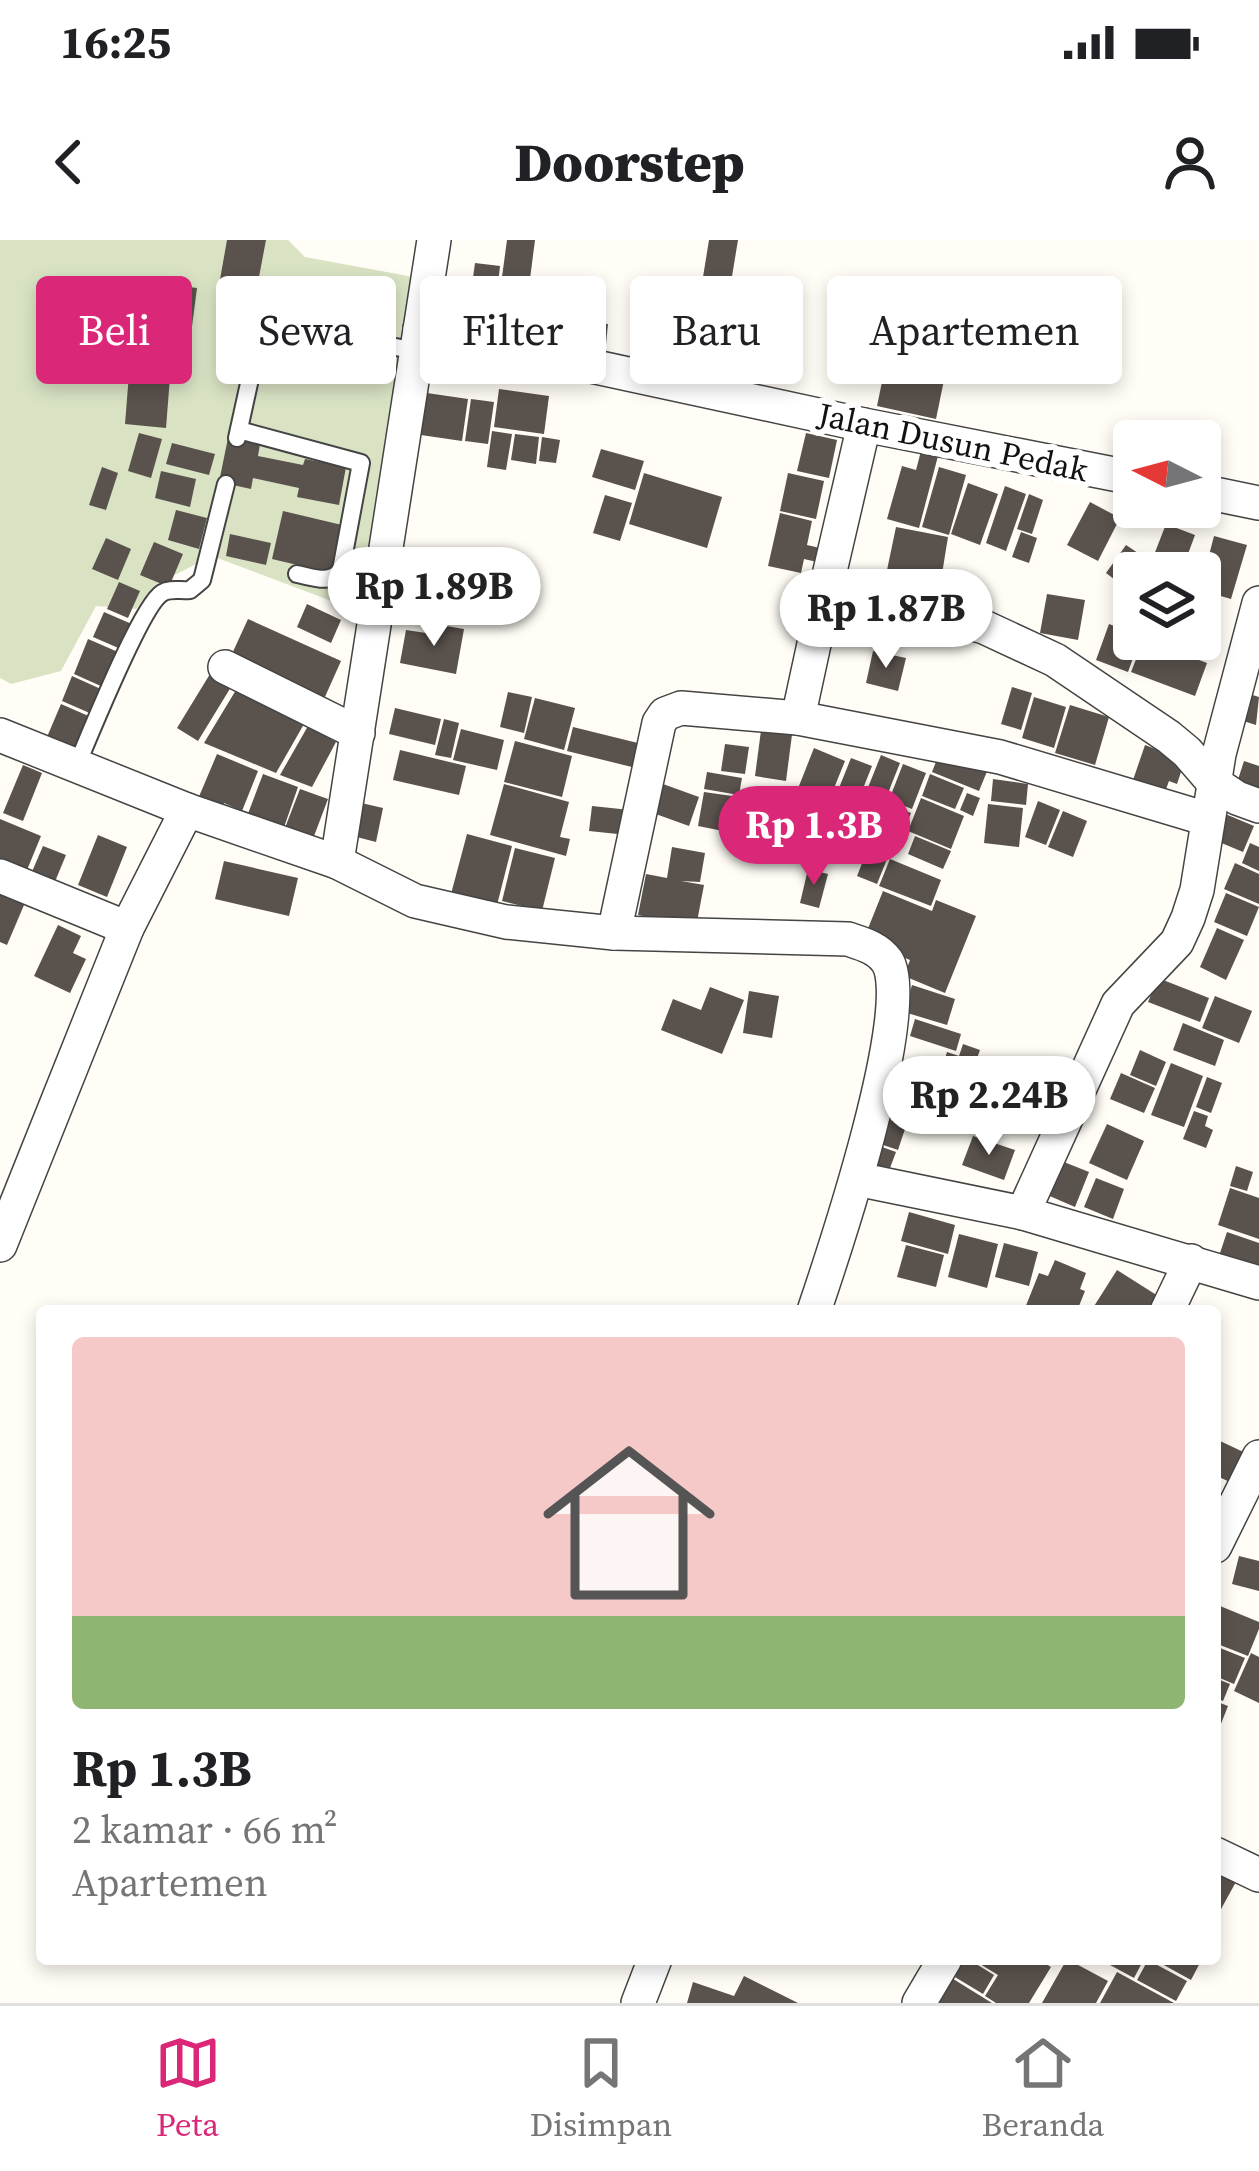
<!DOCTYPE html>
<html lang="id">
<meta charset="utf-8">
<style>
:root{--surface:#fff;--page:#f6f6f6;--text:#202124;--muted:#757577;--line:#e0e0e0;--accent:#db2777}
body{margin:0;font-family:"Source Serif 4",serif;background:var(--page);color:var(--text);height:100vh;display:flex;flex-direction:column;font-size:45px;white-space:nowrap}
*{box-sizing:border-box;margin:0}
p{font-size:39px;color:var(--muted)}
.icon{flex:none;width:66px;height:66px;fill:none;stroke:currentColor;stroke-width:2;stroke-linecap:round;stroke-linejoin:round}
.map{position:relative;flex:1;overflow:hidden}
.side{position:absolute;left:36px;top:1065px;width:1185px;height:660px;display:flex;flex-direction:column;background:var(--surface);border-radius:12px;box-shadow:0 6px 18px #0003}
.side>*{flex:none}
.top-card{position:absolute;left:36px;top:36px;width:1188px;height:108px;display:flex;gap:24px}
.needle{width:78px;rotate:276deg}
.tools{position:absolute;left:1113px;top:180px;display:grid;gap:24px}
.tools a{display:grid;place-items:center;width:108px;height:108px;border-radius:12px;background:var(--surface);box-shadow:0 6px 18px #0003;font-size:60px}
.price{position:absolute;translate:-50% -102px;padding:0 27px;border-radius:42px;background:#fff;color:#222;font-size:39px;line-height:78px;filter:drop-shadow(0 3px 6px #0008)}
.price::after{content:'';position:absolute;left:50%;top:72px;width:36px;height:27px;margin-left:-18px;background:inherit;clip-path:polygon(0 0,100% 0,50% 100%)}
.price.on{background:var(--accent);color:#fff}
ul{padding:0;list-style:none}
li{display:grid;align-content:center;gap:24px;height:636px;padding:0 36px}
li+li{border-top:3px solid var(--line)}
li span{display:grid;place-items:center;height:372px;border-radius:12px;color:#555}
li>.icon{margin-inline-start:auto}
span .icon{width:216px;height:216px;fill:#fffc;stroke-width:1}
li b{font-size:51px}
.chip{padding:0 42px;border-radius:12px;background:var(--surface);box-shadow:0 6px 18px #0003;font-size:42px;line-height:108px}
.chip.on{background:var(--accent);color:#fff}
.status{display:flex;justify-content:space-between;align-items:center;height:84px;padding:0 60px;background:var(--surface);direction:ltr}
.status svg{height:33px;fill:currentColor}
header{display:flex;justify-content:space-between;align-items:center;height:156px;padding:0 36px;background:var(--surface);font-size:54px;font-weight:800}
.tab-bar{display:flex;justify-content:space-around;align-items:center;height:168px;border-top:3px solid var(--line);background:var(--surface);font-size:33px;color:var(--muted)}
.tab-bar a{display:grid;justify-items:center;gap:6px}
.tab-bar .on{color:var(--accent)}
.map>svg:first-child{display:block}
.cemetery{fill:#d9e3c4}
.building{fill:#5a524d}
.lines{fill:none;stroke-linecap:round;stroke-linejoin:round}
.service-casing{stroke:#444;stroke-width:20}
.minor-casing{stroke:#444;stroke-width:36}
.service{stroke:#fff;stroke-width:16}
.minor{stroke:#fff;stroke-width:33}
.labels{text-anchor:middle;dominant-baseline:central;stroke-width:12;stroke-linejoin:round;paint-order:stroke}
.street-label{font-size:33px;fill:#111;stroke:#fff}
</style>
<div class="status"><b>16:25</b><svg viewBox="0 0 49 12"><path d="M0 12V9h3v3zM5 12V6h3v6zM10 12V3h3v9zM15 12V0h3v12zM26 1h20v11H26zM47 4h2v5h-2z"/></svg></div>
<header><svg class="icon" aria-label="back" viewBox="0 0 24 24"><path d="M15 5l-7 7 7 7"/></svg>Doorstep<svg class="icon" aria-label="person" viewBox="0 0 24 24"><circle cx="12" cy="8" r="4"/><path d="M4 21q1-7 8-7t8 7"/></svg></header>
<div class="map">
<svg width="1259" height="1763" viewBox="0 0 1259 1763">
<rect width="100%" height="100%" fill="#fffdf5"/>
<path class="cemetery" d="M0 0H288L305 17 419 38 374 326 350 368 212 316 155 345 136 369 96 366 61 431 11 444 0 438Z"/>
<g class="building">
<path d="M227 0H266L259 37 288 42 282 74 216 62Z"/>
<path d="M507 0H535L525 78 497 74Z"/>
<path d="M709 0H738L720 109 692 105Z"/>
<path d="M475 23 500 26 494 77 468 74Z"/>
<path d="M157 43 197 48 191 94 151 89Z"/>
<path d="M901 50 960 62 936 179 877 166Z"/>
<path d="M578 81 608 84 606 104 576 101Z"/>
<path d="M146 99 189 101 187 126 144 123Z"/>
<path d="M129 134 170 137 166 188 125 184Z"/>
<path d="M499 149 549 156 544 194 494 187Z"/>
<path d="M420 152 468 159 462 201 414 194Z"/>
<path d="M471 159 494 162 488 204 465 201Z"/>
<path d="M492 191 512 194 506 230 487 227Z"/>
<path d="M139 193 162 199 151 238 128 231Z"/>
<path d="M806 193 837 200 829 238 797 231Z"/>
<path d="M515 194 539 197 536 224 511 220Z"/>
<path d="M542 197 560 200 556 223 539 221Z"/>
<path d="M228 198 260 204 258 216 303 225 305 219 346 227 339 265 297 257 299 248 253 238 251 249 219 242Z"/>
<path d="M172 203 215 214 209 235 166 224Z"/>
<path d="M601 209 644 221 635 250 592 237Z"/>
<path d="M921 211 938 216 919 288 887 279 902 226 916 230Z"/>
<path d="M102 227 118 233 106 270 89 265Z"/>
<path d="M939 227 966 235 949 295 922 287Z"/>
<path d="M161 231 196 239 190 267 155 258Z"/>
<path d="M644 233 722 257 707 308 629 284Z"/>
<path d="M788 233 824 241 816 279 780 271Z"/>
<path d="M968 243 998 254 980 305 951 294Z"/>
<path d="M1005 246 1026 254 1006 311 986 303Z"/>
<path d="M1029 254 1043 260 1032 294 1017 289Z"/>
<path d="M605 255 632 263 620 301 593 293Z"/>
<path d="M1090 262 1120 278 1098 321 1067 305Z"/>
<path d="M176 270 207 278 199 309 168 300Z"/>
<path d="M283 271 342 285 331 333 272 319Z"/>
<path d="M780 273 812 281 807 305 820 308 817 322 804 319 801 333 768 326Z"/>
<path d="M1166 284 1195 295 1181 333H1147Z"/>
<path d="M896 287 948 297 942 334 960 337 953 369 882 354Z"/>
<path d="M1021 292 1037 298 1029 323 1012 317Z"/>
<path d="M230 294 271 303 266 325 226 316Z"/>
<path d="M1214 296 1247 305 1231 359 1200 350Z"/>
<path d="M106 298 131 309 118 340 92 329Z"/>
<path d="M154 302 183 314 169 347 140 335Z"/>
<path d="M1126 305 1147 319 1134 333 1126 348 1106 333Z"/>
<path d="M119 342 140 351 128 378 107 369Z"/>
<path d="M1047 354 1085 360 1078 400 1040 393Z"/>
<path d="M307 364 341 380 331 403 297 387Z"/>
<path d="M104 372 134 385 123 410 93 397Z"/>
<path d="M248 379 341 421 324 459 231 416Z"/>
<path d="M434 384 464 389 456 434 400 423 406 390 433 394Z"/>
<path d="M1109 384 1134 393V399H1140L1128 432 1096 420Z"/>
<path d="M88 399 118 412 103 447 74 434Z"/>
<path d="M1144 399 1207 423 1195 456 1131 432Z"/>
<path d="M873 411 906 418 898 451 866 443Z"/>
<path d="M210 434 231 447 198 501 177 488Z"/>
<path d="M72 436 103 450 92 474 62 461Z"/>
<path d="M239 445 304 484 276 533 204 503Z"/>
<path d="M1012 447 1032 453 1021 490 1001 484Z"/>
<path d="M508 452 532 457 524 493 500 487Z"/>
<path d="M1246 453 1259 457 1256 485 1237 479Z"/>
<path d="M1034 457 1066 467 1054 508 1022 498Z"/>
<path d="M535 458 575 468 564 510 524 499Z"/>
<path d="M61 464 93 478 76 518 44 504Z"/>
<path d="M1070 465 1109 477 1095 525 1055 513Z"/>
<path d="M395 468 441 479 435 505 389 494Z"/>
<path d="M444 479 459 483 451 518 435 515Z"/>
<path d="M762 483 793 487 786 541 755 536Z"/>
<path d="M308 486 336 502 312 547 280 535Z"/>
<path d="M573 487 646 505 640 529 567 511Z"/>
<path d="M461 489 504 500 497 530 453 520Z"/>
<path d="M515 501 572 516 562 557 504 542Z"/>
<path d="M725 504 749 507 745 534 721 531Z"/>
<path d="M1145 505 1185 520 1177 544 1169 541 1165 552 1133 540Z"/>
<path d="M814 508 845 521 828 563 797 551Z"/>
<path d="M941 509 988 529 979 551 932 532Z"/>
<path d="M400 510 466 526 459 555 393 540Z"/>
<path d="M217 514 258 531 242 571 224 563 218 576 195 566Z"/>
<path d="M881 515 900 523 886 558 867 550Z"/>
<path d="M851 518 872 526 854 571 833 563Z"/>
<path d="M1244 521 1259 526V560L1234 552Z"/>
<path d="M903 524 926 533 912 569 889 560Z"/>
<path d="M23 525 42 533 23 581 3 573Z"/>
<path d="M707 532 742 538 739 555 704 549Z"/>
<path d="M263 534 298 547 282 593 246 579Z"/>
<path d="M930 534 964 548 955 569 922 556Z"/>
<path d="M993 539 1028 544 1026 565 991 561Z"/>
<path d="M504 544 569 562 560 597 570 599 566 616 490 595Z"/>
<path d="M663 544 699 557 689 586 653 573Z"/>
<path d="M300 549 328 559 311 604 283 593Z"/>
<path d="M704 552 739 557 733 593 698 586Z"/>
<path d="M967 553 980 558 973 576 960 570Z"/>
<path d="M864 554 882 561 872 585 854 577Z"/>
<path d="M921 558 964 576 951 609 908 591Z"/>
<path d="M1038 561 1060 570 1046 605 1025 597Z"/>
<path d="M357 562 383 568 376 602 349 595Z"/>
<path d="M885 562 911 573 904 590 878 580Z"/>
<path d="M988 564 1023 568 1019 607 984 603Z"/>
<path d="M592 566 630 570 627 595 589 591Z"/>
<path d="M1063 571 1087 581 1073 617 1048 607Z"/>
<path d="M1223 573 1254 586 1243 612 1212 599Z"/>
<path d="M0 579 41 596 27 630 0 618Z"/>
<path d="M877 582 899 591 893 606 871 597Z"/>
<path d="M854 583 871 589 862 612 846 605Z"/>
<path d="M467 594 512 606 497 665 451 654Z"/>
<path d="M98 595 127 607 107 657 78 645Z"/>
<path d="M915 596 951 611 943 629 908 614Z"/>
<path d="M871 601 891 609 877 644 857 636Z"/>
<path d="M1250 603 1259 607V631L1242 623Z"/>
<path d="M43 606 66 615 54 644 31 634Z"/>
<path d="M672 607 705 613 700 642 681 641 704 645 696 687 638 675 646 634 667 638Z"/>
<path d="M515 608 555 618 542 671 502 661Z"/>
<path d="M890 619 941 640 931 666 879 646Z"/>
<path d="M224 621 298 638 289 676 215 659Z"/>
<path d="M1235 623 1259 634V664L1224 649Z"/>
<path d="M808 629 828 634 819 668 800 663Z"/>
<path d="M0 647 27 658 7 705 0 702Z"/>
<path d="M883 651 932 671 936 660 976 676 945 753 904 736 910 720 863 701Z"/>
<path d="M1226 653 1259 667 1247 696 1214 682Z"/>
<path d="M58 685 81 696 73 713 86 719 70 753 34 736Z"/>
<path d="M1217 688 1244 700 1226 740 1200 727Z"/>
<path d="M1158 738 1209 758 1200 782 1148 762Z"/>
<path d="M912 745 955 759 947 785 904 772Z"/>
<path d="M710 747 744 760 722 814 661 790 673 759 701 770Z"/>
<path d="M749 751 779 756 772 798 743 793Z"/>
<path d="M1215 756 1252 771 1239 803 1202 788Z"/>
<path d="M915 779 961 794 956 811 910 796Z"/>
<path d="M1183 783 1224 800 1215 826 1173 810Z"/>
<path d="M963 804 980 810 976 821 993 826 985 853 939 838 947 812 959 816Z"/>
<path d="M1140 810 1166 822 1156 846 1130 835Z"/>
<path d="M1171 823 1203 836 1184 887 1151 875Z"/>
<path d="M1121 833 1155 848 1144 873 1110 859Z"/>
<path d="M1207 837 1222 843 1211 873 1196 867Z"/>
<path d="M1194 871 1208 876 1205 886 1213 890 1206 908 1183 899Z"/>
<path d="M880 876 906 886 898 910 871 901Z"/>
<path d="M1107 884 1144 901 1127 940 1089 923Z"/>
<path d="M973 896 1015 910 1004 940 962 925Z"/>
<path d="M871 903 896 912 887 936 863 928Z"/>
<path d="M1059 920 1089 932 1075 967 1045 954Z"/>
<path d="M1236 926 1253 932 1247 951 1230 946Z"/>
<path d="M1096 938 1124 949 1113 979 1084 967Z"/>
<path d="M1230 948 1259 958V999L1218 985Z"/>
<path d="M909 972 955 985 948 1014 901 1001Z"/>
<path d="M1227 992 1259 1003V1034L1218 1019Z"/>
<path d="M959 994 998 1004 987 1048 948 1037Z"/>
<path d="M1004 1003 1038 1012 1029 1046 995 1037Z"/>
<path d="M906 1005 944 1015 936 1047 897 1037Z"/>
<path d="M1055 1020 1086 1033 1080 1049 1085 1051 1077 1071H1033L1025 1068 1039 1033 1048 1036Z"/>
<path d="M1117 1030 1166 1061 1160 1071H1091Z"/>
<path d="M1220 1201 1252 1216 1238 1246 1215 1235V1211Z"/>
<path d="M1239 1316 1259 1321V1351L1232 1344Z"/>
<path d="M1220 1366 1259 1382V1389L1248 1416 1215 1403V1377Z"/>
<path d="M1215 1406 1245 1418 1234 1444 1215 1436Z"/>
<path d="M1251 1413 1259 1417V1463L1234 1451Z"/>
<path d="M1215 1438 1230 1444 1223 1461 1215 1458Z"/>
<path d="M1215 1461 1228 1466 1215 1499Z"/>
<path d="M1215 1627 1237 1640 1215 1680Z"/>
<path d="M952 1719H968L994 1735 983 1754 945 1731Z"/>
<path d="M983 1719H1038L1051 1727 1029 1763H996L985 1756 998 1735 980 1724Z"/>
<path d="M1067 1719 1108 1741 1096 1763H1042Z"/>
<path d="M1099 1719H1144L1134 1738Z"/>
<path d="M1153 1719H1202L1191 1740Z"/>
<path d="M1148 1720 1187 1741 1176 1761 1137 1740Z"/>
<path d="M1117 1732 1174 1763H1100Z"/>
<path d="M744 1736 798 1763H687L693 1742 734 1756Z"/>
<path d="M950 1737 992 1763H935Z"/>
</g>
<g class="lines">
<g class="service-casing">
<g id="service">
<path d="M239 190 361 223 341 330C330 345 313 337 297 334"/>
<path d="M237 198 259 98 264 88 273 84 284 85 416 111"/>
<path d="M76 527C89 497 141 366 162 353 170 348 180 351 190 350L202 340 226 244"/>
</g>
</g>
<g class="minor-casing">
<g id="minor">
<path d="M420 89 864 185 1134 238"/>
<path d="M864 185 827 344 984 387 1055 420 1169 497 1187 512 1213 542 1237 558 1259 566"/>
<path d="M1200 251 1259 263"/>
<path d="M225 427 358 493"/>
<path d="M798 478 1000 517 1207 579"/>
<path d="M0 495 187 570"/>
<path d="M337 622 434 0"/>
<path d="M0 636 127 688"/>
<path d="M614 693 659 483 665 474 681 468 798 478 827 344"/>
<path d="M857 939 1023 973 1259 1043"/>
<path d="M1023 973 1118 764 1177 702 1188 678 1197 650 1219 514 1259 363"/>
<path d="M0 1005 127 688 187 570 337 622 415 661 506 682 614 693 848 699C863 704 878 708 887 721 917 765 833 1015 814 1071"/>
<path d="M1167 1071 1191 1021"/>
<path d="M1215 1306 1259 1217"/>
<path d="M1215 1614 1259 1635"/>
<path d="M638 1763 655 1719"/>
<path d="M919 1763 945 1719"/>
</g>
</g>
<use href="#service" class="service"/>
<use href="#minor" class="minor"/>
</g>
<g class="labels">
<g class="street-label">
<text transform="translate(953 202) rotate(12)">Jalan Dusun Pedak</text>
</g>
</g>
</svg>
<div class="tools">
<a><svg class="needle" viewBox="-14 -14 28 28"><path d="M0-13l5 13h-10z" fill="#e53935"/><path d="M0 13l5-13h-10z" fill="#757577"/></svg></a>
<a><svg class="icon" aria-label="layers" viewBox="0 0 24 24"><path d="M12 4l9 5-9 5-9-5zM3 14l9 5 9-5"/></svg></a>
</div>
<b class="price" style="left:434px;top:409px">Rp 1.89B</b>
<b class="price" style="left:886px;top:431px">Rp 1.87B</b>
<b class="price on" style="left:814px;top:648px">Rp 1.3B</b>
<b class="price" style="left:989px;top:918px">Rp 2.24B</b>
<div class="top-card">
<a class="chip on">Beli</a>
<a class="chip">Sewa</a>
<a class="chip">Filter</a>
<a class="chip">Baru</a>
<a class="chip">Apartemen</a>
</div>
<section class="side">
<ul>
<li><span style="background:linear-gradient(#f6c9c9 75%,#8fb573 0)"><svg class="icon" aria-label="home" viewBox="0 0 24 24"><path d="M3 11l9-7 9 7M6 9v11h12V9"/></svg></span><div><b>Rp 1.3B</b><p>2 kamar · 66 m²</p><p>Apartemen</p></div></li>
</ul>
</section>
</div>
<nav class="tab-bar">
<a class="on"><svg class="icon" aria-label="map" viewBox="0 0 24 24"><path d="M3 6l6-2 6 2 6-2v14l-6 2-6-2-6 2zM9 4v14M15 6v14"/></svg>Peta</a>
<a><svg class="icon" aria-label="saved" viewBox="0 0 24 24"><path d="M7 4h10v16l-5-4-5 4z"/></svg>Disimpan</a>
<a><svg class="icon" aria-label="home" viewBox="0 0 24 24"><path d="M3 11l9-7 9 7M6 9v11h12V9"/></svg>Beranda</a>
</nav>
